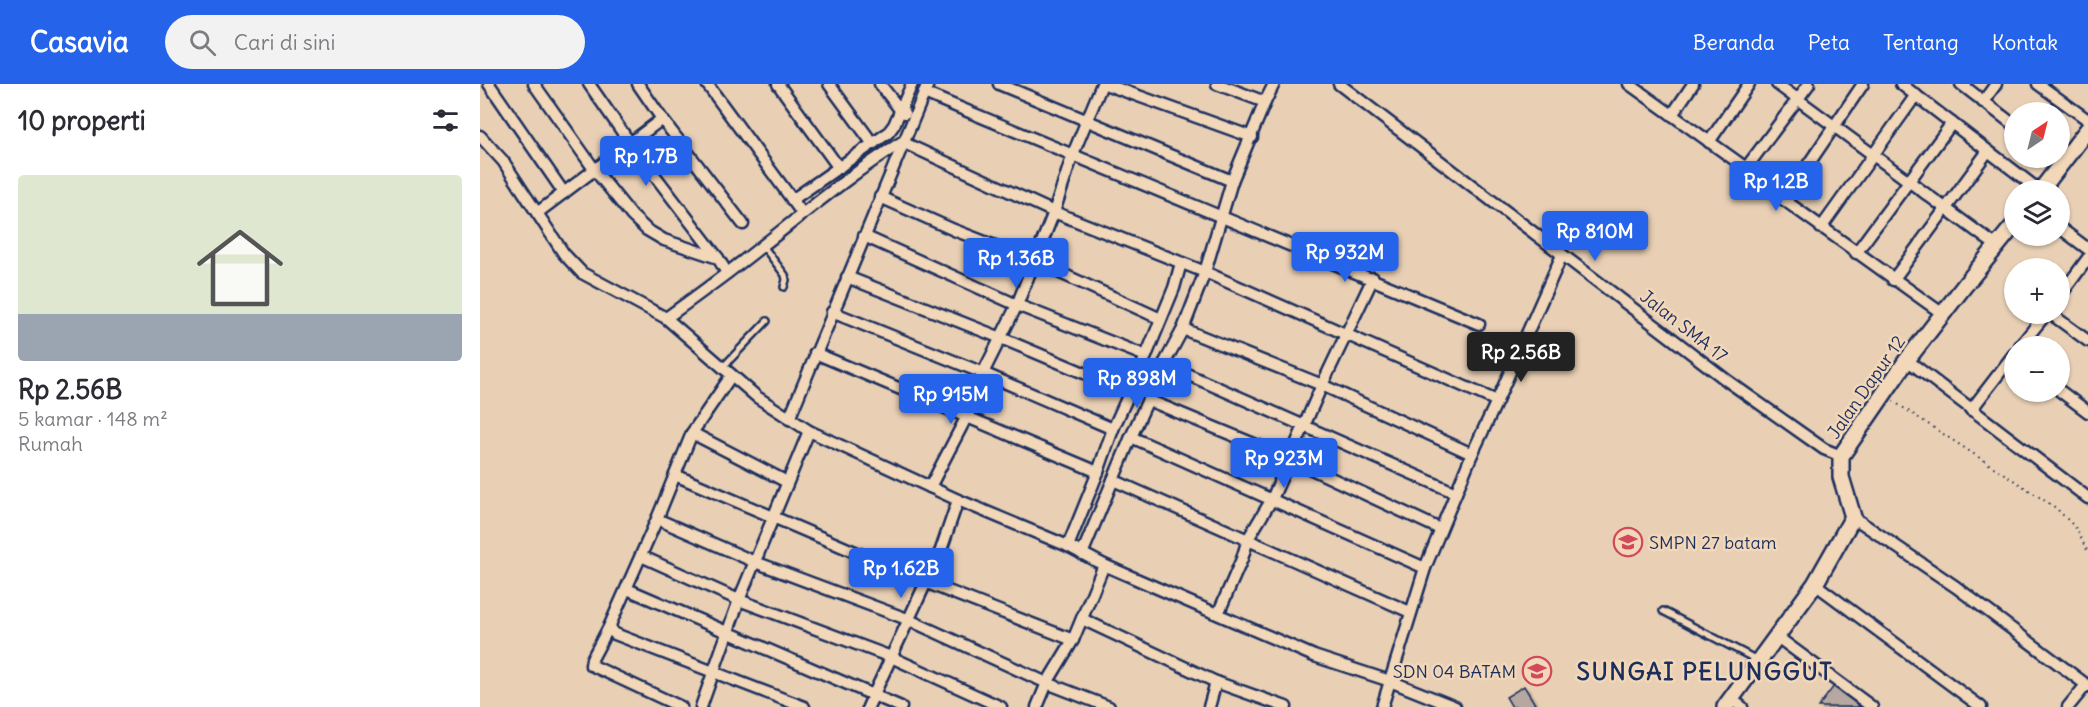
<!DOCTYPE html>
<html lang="id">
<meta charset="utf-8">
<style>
:root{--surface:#fff;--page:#f2f2f3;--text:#2b2b33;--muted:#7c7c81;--line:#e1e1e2;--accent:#2563eb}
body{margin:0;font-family:Delius,sans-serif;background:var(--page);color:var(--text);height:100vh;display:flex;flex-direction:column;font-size:22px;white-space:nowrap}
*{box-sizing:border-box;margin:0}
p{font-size:20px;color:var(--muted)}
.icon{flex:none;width:33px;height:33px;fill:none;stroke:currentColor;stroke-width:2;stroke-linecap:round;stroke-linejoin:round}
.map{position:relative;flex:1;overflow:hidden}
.panel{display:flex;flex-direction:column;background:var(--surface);width:480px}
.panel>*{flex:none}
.needle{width:39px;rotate:35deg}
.buttons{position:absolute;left:1524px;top:18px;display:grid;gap:12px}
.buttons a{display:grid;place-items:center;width:66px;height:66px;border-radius:50%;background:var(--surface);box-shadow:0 2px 4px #0004;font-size:30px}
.price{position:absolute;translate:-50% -51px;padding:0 14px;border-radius:6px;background:var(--accent);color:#fff;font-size:20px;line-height:39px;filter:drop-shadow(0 2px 3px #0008)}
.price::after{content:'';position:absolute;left:50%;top:36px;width:18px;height:14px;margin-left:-9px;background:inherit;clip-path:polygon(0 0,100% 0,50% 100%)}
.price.on{background:#222;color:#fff}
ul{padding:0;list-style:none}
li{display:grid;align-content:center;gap:12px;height:318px;padding:0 18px}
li+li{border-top:2px solid var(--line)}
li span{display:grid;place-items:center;height:186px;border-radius:6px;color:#555}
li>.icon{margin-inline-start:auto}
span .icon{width:108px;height:108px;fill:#fffc;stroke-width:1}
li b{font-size:26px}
h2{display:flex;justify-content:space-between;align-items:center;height:72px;padding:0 18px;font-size:26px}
header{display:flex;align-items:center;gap:36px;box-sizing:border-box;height:84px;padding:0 30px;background:var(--accent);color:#fff}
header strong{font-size:28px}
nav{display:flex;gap:33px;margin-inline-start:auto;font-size:21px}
.search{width:420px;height:54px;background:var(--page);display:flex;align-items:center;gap:15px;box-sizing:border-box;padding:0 21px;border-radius:33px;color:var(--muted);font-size:22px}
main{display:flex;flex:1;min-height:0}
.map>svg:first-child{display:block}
.building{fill:#b6a8a0;stroke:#1b2f5e;stroke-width:1.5;filter:url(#shadow)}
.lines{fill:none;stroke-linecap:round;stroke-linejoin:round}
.lane-casing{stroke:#1b2f5e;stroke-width:10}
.street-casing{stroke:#1b2f5e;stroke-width:15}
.secondary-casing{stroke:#1b2f5e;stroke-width:20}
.path{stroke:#1b2f5e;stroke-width:2;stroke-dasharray:1.5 4.5;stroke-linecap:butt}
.lane{stroke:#f2d7b9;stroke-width:5}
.street{stroke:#f2d7b9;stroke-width:10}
.secondary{stroke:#f2d7b9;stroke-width:15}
.labels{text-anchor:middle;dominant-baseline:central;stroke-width:5;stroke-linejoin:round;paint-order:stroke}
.street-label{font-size:18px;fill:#1b2f5e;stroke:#f2d7b9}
.poi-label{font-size:18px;fill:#1b2f5e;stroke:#f2d7b9;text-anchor:start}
.district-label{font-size:24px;font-weight:bold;letter-spacing:1.5px;fill:#1b2f5e;stroke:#f2d7b9}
</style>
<header>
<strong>Casavia</strong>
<div class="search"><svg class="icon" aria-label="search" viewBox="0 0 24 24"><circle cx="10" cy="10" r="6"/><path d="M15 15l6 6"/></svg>Cari di sini</div>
<nav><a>Beranda</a><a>Peta</a><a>Tentang</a><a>Kontak</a></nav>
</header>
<main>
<section class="panel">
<h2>10 properti<svg class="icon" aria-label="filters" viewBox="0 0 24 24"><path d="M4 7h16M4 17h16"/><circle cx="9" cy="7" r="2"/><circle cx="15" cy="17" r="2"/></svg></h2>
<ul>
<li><span style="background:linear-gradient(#dfe7d0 75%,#9aa5b1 0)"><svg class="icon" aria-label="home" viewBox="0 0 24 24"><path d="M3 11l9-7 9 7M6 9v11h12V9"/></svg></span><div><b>Rp 2.56B</b><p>5 kamar · 148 m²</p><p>Rumah</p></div></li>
</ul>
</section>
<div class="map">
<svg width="1608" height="623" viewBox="0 0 1608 623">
<defs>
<filter id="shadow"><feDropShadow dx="3.5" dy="3.5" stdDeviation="1.5" flood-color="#0004"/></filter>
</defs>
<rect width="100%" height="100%" fill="#e9d0b5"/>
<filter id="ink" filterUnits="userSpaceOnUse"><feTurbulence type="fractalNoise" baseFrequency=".0167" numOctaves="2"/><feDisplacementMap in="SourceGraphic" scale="12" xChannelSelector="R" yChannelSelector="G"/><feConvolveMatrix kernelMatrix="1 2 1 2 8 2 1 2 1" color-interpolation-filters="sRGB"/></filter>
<g filter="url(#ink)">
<g class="building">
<path d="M1044 602 1055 620 1050 623H1032L1026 613Z"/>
<path d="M1354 602 1381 623H1338Z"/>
</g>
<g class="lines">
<g class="lane-casing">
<g id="lane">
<path d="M283 162 305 191 306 196 304 203"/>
<path d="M243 283 287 237"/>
<path d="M1183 527 1277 576"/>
</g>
</g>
<g class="street-casing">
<g id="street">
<path d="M9 0 84 109"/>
<path d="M54 0 114 85 152 132 167 146 184 156 238 174"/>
<path d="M109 0 150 59 238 174 247 189"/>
<path d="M158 0 182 35 263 140"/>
<path d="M227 0 322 129"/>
<path d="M298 0 359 84"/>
<path d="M349 0 393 60"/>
<path d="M400 0 421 27 425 29"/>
<path d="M519 0 752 97"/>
<path d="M625 0 772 53"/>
<path d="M859 0 1249 298 1344 365 1361 372"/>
<path d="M1149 0 1266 84 1286 103 1463 230"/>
<path d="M1297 0 1518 163"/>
<path d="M1421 0 1559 106"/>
<path d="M1481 0 1534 41"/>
<path d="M1558 0 1608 36"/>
<path d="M444 9 999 240"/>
<path d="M785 18 794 0"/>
<path d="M1503 18 1516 0"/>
<path d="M1192 31 1213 0"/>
<path d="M0 52 23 77 84 170 102 189 186 234 277 313 329 347 478 416 588 462 624 481 834 572 910 597 975 623"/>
<path d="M1229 58 1269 0"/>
<path d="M1266 84 1329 0"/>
<path d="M400 113 474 146 554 177 681 235"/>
<path d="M312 116 408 49 414 41 432 0"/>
<path d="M1304 116 1383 0"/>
<path d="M57 129 182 35"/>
<path d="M1341 144 1436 11"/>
<path d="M1580 144 1608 165"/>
<path d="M384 152 537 221 666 272"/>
<path d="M1376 169 1472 39"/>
<path d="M367 193 521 254 649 308"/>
<path d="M1413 196 1508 67"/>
<path d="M1580 212 1608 174"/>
<path d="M352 228 503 289 633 345"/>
<path d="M1571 230 1608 257"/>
<path d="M186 234C218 211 251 187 282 162 328 126 372 89 422 58L574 128 725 188 1017 317 992 370 945 484 902 623"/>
<path d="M703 245 842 301 992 370"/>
<path d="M1540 262 1566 230"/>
<path d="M335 269 618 388"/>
<path d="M1427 276 1608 414"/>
<path d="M684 280 976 409"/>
<path d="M251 292 212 349 177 435 130 541 132 547 135 550 324 623"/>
<path d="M1580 307 1608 328"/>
<path d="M668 316 810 375 960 445"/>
<path d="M1017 317 1082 171"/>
<path d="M1491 326 1534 270"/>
<path d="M309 335 448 0"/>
<path d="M212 349 307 398"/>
<path d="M651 353 945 484"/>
<path d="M195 391 445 498 593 556"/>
<path d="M633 396 930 528"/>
<path d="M450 403 487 332 503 289 537 221 574 128 593 70 622 0"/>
<path d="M1373 433 1476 503 1608 602"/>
<path d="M177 435 275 478 427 535 567 599 629 623"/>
<path d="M588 462 618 388 633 345 666 272 694 204 701 179"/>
<path d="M602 470 651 353 684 280 703 245 725 188 752 97 785 18 737 0"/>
<path d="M161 472 259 516 411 573 521 623"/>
<path d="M1335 500 1501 623"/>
<path d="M147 505 421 623"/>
<path d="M738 530 762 475 768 455 792 415 842 301 893 194"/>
<path d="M602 535 736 598 806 623"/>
<path d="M130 541 112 575 111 581 201 623"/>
<path d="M1296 552 1392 623"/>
<path d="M1251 615 1262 623"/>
<path d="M221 623 259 516 329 347"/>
<path d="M388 623 461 466 478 416"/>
<path d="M557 623 567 599 593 556 624 481"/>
<path d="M729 623 736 598"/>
<path d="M1588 623 1606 601"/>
</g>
</g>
<g class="secondary-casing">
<g id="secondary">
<path d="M1561 106 1608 45"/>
<path d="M1245 623 1335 500 1373 433 1361 393V372L1427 276 1485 201 1534 141"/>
</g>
</g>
<path class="path" d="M1413 317 1576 424 1595 443 1608 468"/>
<use href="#lane" class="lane"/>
<use href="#street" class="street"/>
<use href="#secondary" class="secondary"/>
</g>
</g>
<defs>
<g id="school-ring" transform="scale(1.5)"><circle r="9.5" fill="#f2d7b9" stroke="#d1495b" stroke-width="1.5"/><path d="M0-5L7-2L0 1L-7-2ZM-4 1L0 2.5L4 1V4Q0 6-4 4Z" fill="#d1495b"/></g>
</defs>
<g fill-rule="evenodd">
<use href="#school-ring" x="1148" y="458"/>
<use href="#school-ring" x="1057" y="587"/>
</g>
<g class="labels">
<g class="street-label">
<text transform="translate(1204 242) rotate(38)">Jalan SMA 17</text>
<text transform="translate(1386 303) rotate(-55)">Jalan Dapur 12</text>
</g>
<g class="poi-label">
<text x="1169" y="458">SMPN 27 batam</text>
<text x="1036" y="587" text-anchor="end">SDN 04 BATAM</text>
</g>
<g class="district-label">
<text x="1225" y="587">SUNGAI PELUNGGUT</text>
</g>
</g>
</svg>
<div class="buttons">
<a><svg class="needle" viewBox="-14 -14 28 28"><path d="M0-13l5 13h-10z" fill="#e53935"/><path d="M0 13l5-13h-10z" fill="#7c7c81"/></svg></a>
<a><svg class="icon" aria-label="layers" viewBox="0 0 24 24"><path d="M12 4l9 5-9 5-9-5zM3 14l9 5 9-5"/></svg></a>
<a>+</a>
<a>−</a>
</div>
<b class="price" style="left:166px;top:103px">Rp 1.7B</b>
<b class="price" style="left:1296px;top:128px">Rp 1.2B</b>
<b class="price" style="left:1115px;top:178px">Rp 810M</b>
<b class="price" style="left:865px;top:199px">Rp 932M</b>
<b class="price" style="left:536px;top:205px">Rp 1.36B</b>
<b class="price on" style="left:1041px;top:299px">Rp 2.56B</b>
<b class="price" style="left:657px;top:325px">Rp 898M</b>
<b class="price" style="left:471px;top:341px">Rp 915M</b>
<b class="price" style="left:804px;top:405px">Rp 923M</b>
<b class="price" style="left:421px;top:515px">Rp 1.62B</b>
</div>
</main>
